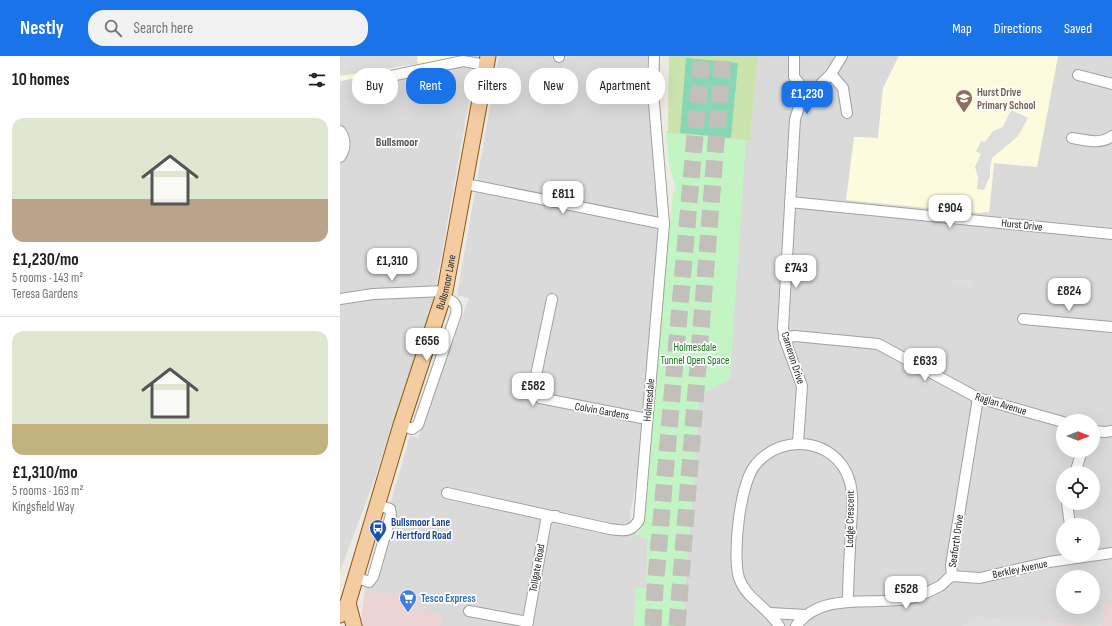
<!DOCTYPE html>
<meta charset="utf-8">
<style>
:root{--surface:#fff;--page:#f2f2f2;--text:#202124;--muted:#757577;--line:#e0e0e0;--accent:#1a73e8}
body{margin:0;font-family:"Sofia Sans Condensed",sans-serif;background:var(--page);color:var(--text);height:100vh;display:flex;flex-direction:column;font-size:15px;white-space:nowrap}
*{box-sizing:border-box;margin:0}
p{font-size:13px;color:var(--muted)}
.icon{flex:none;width:22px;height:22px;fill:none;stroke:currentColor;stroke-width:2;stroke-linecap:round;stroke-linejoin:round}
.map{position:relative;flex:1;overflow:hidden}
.details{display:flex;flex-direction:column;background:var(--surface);width:340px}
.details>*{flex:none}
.top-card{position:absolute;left:12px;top:12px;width:380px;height:36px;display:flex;gap:8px}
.needle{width:26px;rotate:90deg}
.controls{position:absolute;left:716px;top:358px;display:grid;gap:8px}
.controls a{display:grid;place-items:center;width:44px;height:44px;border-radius:50%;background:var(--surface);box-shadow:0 4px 16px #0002;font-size:20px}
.price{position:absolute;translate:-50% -34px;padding:0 9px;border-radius:8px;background:#fff;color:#222;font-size:13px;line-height:26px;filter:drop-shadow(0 1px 2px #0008)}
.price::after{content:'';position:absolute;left:50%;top:24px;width:12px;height:9px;margin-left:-6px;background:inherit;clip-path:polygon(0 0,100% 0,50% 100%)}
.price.current{background:var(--accent);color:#fff}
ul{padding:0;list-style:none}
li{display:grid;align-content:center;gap:8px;height:212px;padding:0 12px}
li+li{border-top:1px solid var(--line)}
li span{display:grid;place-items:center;height:124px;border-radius:12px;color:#555}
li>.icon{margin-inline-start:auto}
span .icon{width:72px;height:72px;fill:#fffc;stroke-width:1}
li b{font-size:17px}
h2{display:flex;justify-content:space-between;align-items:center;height:48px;padding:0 12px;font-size:17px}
.tag{padding:0 14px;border-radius:16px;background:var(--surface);box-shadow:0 4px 16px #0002;font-size:14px;line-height:36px}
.tag.current{background:var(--accent);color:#fff}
header{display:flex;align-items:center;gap:24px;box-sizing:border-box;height:56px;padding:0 20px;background:var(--accent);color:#fff}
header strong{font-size:19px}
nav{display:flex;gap:22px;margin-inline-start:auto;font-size:14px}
.search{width:280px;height:36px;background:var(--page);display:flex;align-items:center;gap:10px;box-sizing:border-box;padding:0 14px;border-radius:16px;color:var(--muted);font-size:15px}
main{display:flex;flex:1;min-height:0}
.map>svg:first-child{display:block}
.residential{fill:#dbdada;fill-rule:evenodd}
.commercial{fill:#edd4d4}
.education{fill:#fcfbde}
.grass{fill:#cbe4ad}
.park{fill:#c3f5c4}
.pitch{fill:#87d7b4}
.parking{fill:#ddd}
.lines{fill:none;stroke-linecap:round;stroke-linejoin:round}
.motorway-tunnel{stroke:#c3c0bb;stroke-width:17;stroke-dasharray:17 8;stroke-linecap:butt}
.minor-casing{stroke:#a1a1a1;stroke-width:12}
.primary-casing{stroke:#8a590c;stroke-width:17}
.minor{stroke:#fff;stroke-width:10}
.primary{stroke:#f4cca2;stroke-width:15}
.labels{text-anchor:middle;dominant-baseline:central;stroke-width:3.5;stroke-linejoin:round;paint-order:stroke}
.education-label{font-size:11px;font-weight:bold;fill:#785e54;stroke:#fff;text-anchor:start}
.street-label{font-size:11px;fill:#1d1d1d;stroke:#fff}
.park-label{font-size:11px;fill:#147216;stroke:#fff}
.transit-label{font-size:11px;font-weight:bold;fill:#164399;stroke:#fff;text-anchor:start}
.shop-label{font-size:11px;font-weight:bold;fill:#366cbe;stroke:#fff;text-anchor:start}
.neighbourhood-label{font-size:12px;font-weight:bold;fill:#505050;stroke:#fff}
</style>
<header>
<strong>Nestly</strong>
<div class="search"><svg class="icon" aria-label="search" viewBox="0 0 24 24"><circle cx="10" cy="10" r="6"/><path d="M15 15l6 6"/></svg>Search here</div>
<nav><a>Map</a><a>Directions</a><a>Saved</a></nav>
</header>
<main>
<section class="details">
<h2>10 homes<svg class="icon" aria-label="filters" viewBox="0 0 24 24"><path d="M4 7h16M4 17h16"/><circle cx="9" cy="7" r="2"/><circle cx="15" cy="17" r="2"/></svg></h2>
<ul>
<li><span style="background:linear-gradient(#dfe7d0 65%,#b9a48a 0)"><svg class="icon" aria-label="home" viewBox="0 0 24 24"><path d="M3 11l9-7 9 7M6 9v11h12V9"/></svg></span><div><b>£1,230/mo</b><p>5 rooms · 143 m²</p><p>Teresa Gardens</p></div></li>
<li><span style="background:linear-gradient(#dfe7d0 75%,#c2b280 0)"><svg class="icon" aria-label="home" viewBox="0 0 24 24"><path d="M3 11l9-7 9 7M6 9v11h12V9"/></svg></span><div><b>£1,310/mo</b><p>5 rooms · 163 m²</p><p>Kingsfield Way</p></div></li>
</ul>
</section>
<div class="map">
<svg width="772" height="570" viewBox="0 0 772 570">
<rect width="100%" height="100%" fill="#ede9e3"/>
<g class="residential">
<path d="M132 0H137L94 241 34 425 0 515V25Z"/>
<path d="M159 0H308L306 25 319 160 301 402 290 459 291 471 296 478 299 481 308 483 306 532H296L294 570H100L102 558 77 555 78 545 25 534 70 380 78 382 129 242 117 239Z"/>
<path d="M418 0H559L543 32 538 82 514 81 649 156 654 107 697 111 718 0H772V548H764V569L753 570 638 561 622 570H343L359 340 406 84 412 85 410 79ZM723 365H753V395H723ZM723 417H753V447H723ZM723 469H753V499H723ZM723 521H753V551H723Z"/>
</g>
<g class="commercial">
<path d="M25 534 79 545 77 555 102 558 100 570H21V562Z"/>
<path d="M764 548H772V570H622L638 561 753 570 764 569Z"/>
</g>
<g class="education">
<path d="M0 0H132L0 25Z"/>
<path d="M559 0H718L697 111 654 107 649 156 639 157 506 144 514 81 538 82 543 32Z"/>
</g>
<path class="grass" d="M329 0H418L410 79 413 85 326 77 328 74Z"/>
<path class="park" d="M326 77 406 84 390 323 359 340 343 570H294L296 532H306L308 483 299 481 296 478 302 473 333 136 336 134 329 108Z"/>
<path class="pitch" d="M346 2 398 7 391 82 340 77Z"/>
<g class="parking">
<path d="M0 0H77L78 8 0 20Z"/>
<path d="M671 54 688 62 678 80 652 102 650 112V120L644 134 637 133 638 121 635 111 641 98 636 95 641 85 645 86 653 75 663 71Z"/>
<path d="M613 223 633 224 632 231 613 229Z"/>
<path d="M638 561 735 570H622Z"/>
</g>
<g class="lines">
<g class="motorway-tunnel">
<path d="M313 570 315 533 362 0"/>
<path d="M337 570 383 0"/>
</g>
<g class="minor-casing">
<g id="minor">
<path d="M219 0V1"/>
<path d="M454 0V21L469 39"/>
<path d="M502 0 491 18 503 32 507 57"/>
<path d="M738 19 772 28"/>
<path d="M41 22 123 5 146 9"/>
<path d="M0 75C6 83 6 93 0 101"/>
<path d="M732 82C746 84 760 89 772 80"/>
<path d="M126 128 324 168"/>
<path d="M450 146 772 178"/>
<path d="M0 243 33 238 105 235"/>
<path d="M212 243 194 329 196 336 200 342 307 363"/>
<path d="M683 263 772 271"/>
<path d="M444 282 455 280 538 288 638 342 723 366"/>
<path d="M61 369 72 373 78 369 116 258C118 247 113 245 103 241"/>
<path d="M753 375 765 376 772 375"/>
<path d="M458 387 462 330 446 287 443 272 455 63 460 48 491 18"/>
<path d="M735 417 742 395"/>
<path d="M107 437 270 473C283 475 291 477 299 464L324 168 313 35 314 0"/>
<path d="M727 447 730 469"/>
<path d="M612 520 611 509 638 342"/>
<path d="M15 521 29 526 33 521 51 459 50 453 38 449"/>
<path d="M129 555 188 566"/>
<path d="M430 557 466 559"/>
<path d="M187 570 206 465 210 461 216 460"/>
<path d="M439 570C428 551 406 543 399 522 392 498 400 426 416 408 442 377 495 382 509 423 514 438 512 455 511 471 510 496 508 521 508 546"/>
<path d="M456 570C482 534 535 551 572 542 581 540 592 534 600 530 605 527 607 522 612 520L640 522 709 506 772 497"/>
</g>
</g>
<g class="primary-casing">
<g id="primary">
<path d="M8 547 14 570"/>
<path id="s1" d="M0 559 8 547 61 369 105 235 148 0"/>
</g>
</g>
<use href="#minor" class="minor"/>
<use href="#primary" class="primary"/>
</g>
<defs>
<g id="school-pin" transform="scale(0.9)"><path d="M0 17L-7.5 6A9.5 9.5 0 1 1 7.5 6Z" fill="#8d6e63" stroke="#fff"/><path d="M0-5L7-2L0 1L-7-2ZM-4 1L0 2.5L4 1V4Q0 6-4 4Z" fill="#fff"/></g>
<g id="bus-pin" transform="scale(0.9)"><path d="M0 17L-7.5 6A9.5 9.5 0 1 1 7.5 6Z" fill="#1a4fb4" stroke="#fff"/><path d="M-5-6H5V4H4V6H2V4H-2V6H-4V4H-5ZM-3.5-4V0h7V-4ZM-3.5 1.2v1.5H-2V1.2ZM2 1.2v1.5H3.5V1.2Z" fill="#fff"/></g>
<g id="supermarket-pin" transform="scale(0.9)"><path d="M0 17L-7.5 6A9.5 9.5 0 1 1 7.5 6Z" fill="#3f7fe0" stroke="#fff"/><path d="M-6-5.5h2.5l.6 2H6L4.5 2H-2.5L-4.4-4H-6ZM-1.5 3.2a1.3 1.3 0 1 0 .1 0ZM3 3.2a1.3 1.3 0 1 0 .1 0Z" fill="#fff"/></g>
</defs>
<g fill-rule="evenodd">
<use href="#school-pin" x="624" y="42"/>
<use href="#bus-pin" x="38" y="472"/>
<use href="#supermarket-pin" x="68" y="542"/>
</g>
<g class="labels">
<g class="education-label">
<text x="637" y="36">Hurst Drive<tspan x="637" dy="13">Primary School</tspan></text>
</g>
<g class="street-label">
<text transform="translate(682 169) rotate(6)">Hurst Drive</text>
<text stroke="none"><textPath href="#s1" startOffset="350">Bullsmoor Lane</textPath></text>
<text transform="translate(453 302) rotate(72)">Cameron Drive</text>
<text transform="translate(309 344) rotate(-85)">Holmesdale</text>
<text transform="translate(661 348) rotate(17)">Raglan Avenue</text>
<text transform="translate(262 355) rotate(10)">Colvin Gardens</text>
<text transform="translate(510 463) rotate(-89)">Lodge Crescent</text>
<text transform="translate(616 485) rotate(-82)">Seaforth Drive</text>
<text transform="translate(197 512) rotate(-80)">Tollgate Road</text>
<text transform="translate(680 513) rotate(-12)">Berkley Avenue</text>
</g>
<g class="park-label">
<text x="355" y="291">Holmesdale<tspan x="355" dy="13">Tunnel Open Space</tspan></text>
</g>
<g class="transit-label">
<text x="51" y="466">Bullsmoor Lane<tspan x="51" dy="13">/ Hertford Road</tspan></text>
</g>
<g class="shop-label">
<text x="81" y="542">Tesco Express</text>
</g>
<g class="neighbourhood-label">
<text x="57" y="86">Bullsmoor</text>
</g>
</g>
</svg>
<div class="controls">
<a><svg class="needle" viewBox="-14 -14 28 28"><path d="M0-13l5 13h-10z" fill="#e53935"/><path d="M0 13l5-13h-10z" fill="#757577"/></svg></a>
<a><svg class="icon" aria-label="locate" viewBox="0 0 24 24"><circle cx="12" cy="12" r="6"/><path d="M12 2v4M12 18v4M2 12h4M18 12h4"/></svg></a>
<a>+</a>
<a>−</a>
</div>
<b class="price current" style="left:467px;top:59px">£1,230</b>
<b class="price" style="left:223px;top:159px">£811</b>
<b class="price" style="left:610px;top:173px">£904</b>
<b class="price" style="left:52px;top:226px">£1,310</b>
<b class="price" style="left:456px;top:233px">£743</b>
<b class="price" style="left:729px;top:256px">£824</b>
<b class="price" style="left:87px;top:306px">£656</b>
<b class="price" style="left:585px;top:326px">£633</b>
<b class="price" style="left:193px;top:351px">£582</b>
<b class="price" style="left:566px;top:554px">£528</b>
<div class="top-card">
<a class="tag">Buy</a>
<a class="tag current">Rent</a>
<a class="tag">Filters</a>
<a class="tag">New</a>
<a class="tag">Apartment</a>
</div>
</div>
</main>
